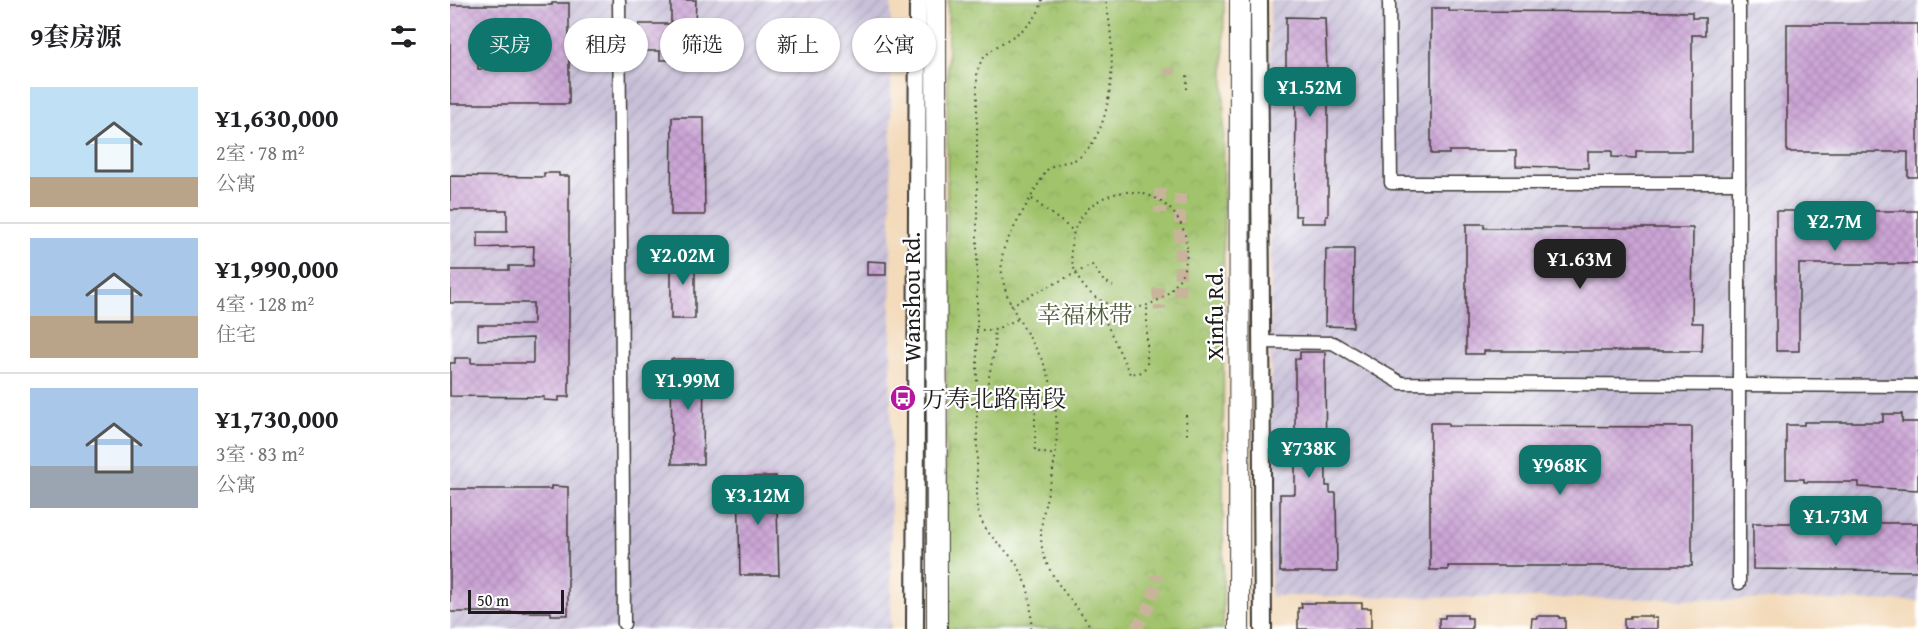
<!DOCTYPE html>
<html lang="zh">
<meta charset="utf-8">
<style>
:root{--surface:#fff;--page:#f6f6f6;--text:#202124;--muted:#757577;--line:#e0e0e0;--accent:#0f766e}
body{margin:0;font-family:"Gentium Book Plus","Noto Serif SC",serif;background:var(--page);color:var(--text);height:100vh;display:flex;flex-direction:column;font-size:22px;white-space:nowrap}
*{box-sizing:border-box;margin:0}
p{font-size:20px;color:var(--muted)}
.icon{flex:none;width:33px;height:33px;fill:none;stroke:currentColor;stroke-width:2;stroke-linecap:round;stroke-linejoin:round}
.map{position:relative;flex:1;overflow:hidden}
.side{display:flex;flex-direction:column;background:var(--surface);width:450px}
.side>*{flex:none}
.top-card{position:absolute;left:18px;top:18px;width:570px;height:54px;display:flex;gap:12px}
.scale{position:absolute;left:18px;bottom:15px;width:96px;box-sizing:border-box;padding-left:6px;border:3px solid #1c1c1c;border-top:0;font-size:16px;line-height:21px;white-space:nowrap;color:#1c1c1c;-webkit-text-stroke:4px #fff;paint-order:stroke}
.price{position:absolute;translate:-50% -51px;padding:0 14px;border-radius:12px;background:var(--accent);color:#fff;font-size:20px;line-height:39px;filter:drop-shadow(0 2px 3px #0008)}
.price::after{content:'';position:absolute;left:50%;top:36px;width:18px;height:14px;margin-left:-9px;background:inherit;clip-path:polygon(0 0,100% 0,50% 100%)}
.price.selected{background:#222;color:#fff}
ul{padding:0;list-style:none}
li{display:flex;align-items:center;gap:18px;height:150px;padding:0 30px}
li+li{border-top:2px solid var(--line)}
li span{display:grid;place-items:center;flex:none;width:168px;height:120px;border-radius:0px;color:#555}
li>.icon{margin-inline-start:auto}
span .icon{width:72px;height:72px;fill:#fffc;stroke-width:1}
li b{font-size:26px}
h2{display:flex;justify-content:space-between;align-items:center;height:72px;padding:0 30px;font-size:26px}
.tag{padding:0 21px;border-radius:27px;background:var(--surface);box-shadow:0 2px 4px #0004;font-size:21px;line-height:54px}
.tag.selected{background:var(--accent);color:#fff}
main{display:flex;flex:1;min-height:0}
.map>svg:first-child{display:block}
.industrial{fill:url(#industrial-furrows)}
.park{fill:url(#park-crowns);stroke:#5e7044;stroke-width:1.5}
.building{fill:url(#building-cross-hatch);fill-rule:evenodd}
.lines{fill:none;stroke-linecap:round;stroke-linejoin:round}
.street-tunnel{stroke:#c8b49a;stroke-width:12;stroke-dasharray:12 6;stroke-linecap:butt}
.street-casing{stroke:#3c3834;stroke-width:15}
.secondary-casing{stroke:#3c3834;stroke-width:20}
.primary-casing{stroke:#3c3834;stroke-width:22}
.path{stroke:#3c3834;stroke-width:2;stroke-dasharray:1.5 4.5;stroke-linecap:butt}
.street{stroke:#fff;stroke-width:12}
.secondary{stroke:#fff;stroke-width:16}
.primary{stroke:#fff;stroke-width:20}
.labels{text-anchor:middle;dominant-baseline:central;stroke-width:4.5;stroke-linejoin:round;paint-order:stroke}
.street-label{font-size:24px;fill:#1c1c1c;stroke:#fff}
.park-label{font-size:24px;fill:#515f3c;stroke:#fff}
.poi-label{font-size:24px;fill:#1c1c1c;stroke:#fff;text-anchor:start}
</style>
<main>
<section class="side">
<h2>9套房源<svg class="icon" aria-label="filters" viewBox="0 0 24 24"><path d="M4 7h16M4 17h16"/><circle cx="9" cy="7" r="2"/><circle cx="15" cy="17" r="2"/></svg></h2>
<ul>
<li><span style="background:linear-gradient(#bfe0f5 75%,#b9a48a 0)"><svg class="icon" aria-label="home" viewBox="0 0 24 24"><path d="M3 11l9-7 9 7M6 9v11h12V9"/></svg></span><div><b>¥1,630,000</b><p>2室 · 78 m²</p><p>公寓</p></div></li>
<li><span style="background:linear-gradient(#a9c7e8 65%,#b9a48a 0)"><svg class="icon" aria-label="home" viewBox="0 0 24 24"><path d="M3 11l9-7 9 7M6 9v11h12V9"/></svg></span><div><b>¥1,990,000</b><p>4室 · 128 m²</p><p>住宅</p></div></li>
<li><span style="background:linear-gradient(#a9c7e8 65%,#9aa5b1 0)"><svg class="icon" aria-label="home" viewBox="0 0 24 24"><path d="M3 11l9-7 9 7M6 9v11h12V9"/></svg></span><div><b>¥1,730,000</b><p>3室 · 83 m²</p><p>公寓</p></div></li>
</ul>
</section>
<div class="map">
<svg width="1468" height="629" viewBox="0 0 1468 629">
<defs>
<pattern id="industrial-furrows" width="10" height="10" patternUnits="userSpaceOnUse" patternTransform="scale(1.5)"><rect width="10" height="10" fill="#c8c0d8"/><path d="M-1 1l2-2M0 10L10 0M9 11l2-2" fill="none" stroke="#aba4b9"/></pattern>
<pattern id="park-crowns" width="20" height="18" patternUnits="userSpaceOnUse" patternTransform="scale(1.5)"><rect width="20" height="18" fill="#a1c36c"/><path d="M2 6a3 3 0 1 1 6 0M12 15a3 3 0 1 1 6 0" fill="none" stroke="#8aa75d"/></pattern>
<pattern id="building-cross-hatch" width="8" height="8" patternUnits="userSpaceOnUse" patternTransform="scale(1.5)"><rect width="8" height="8" fill="#cba5d5"/><path d="M0 0l8 8M0 8l8-8" fill="none" stroke="#ae8db6"/></pattern>
</defs>
<rect width="100%" height="100%" fill="#fff"/>
<filter id="ink" filterUnits="userSpaceOnUse"><feTurbulence type="fractalNoise" baseFrequency=".0167" numOctaves="2"/><feDisplacementMap in="SourceGraphic" scale="12" xChannelSelector="R" yChannelSelector="G"/><feConvolveMatrix kernelMatrix="1 2 1 2 8 2 1 2 1" color-interpolation-filters="sRGB"/></filter>
<filter id="wash" filterUnits="userSpaceOnUse"><feTurbulence type="fractalNoise" baseFrequency=".008" numOctaves="4" result="noise"/><feDisplacementMap in="SourceGraphic" scale="24" xChannelSelector="R" yChannelSelector="G"/><feGaussianBlur stdDeviation="1.35" result="paint"/><feColorMatrix in="noise" values="0 0 0 0 0 0 0 0 0 0 0 0 0 0 0 0 0 1.4 0 .05"/><feComposite in="paint" operator="in"/></filter>
<g filter="url(#wash)">
<rect width="100%" height="100%" fill="#f3daba"/>
<g class="industrial">
<rect x="0" y="0" width="441" height="629"/>
<path d="M820 0H1468V601L821 596Z"/>
</g>
<path class="park" d="M498 0H774L773 629H495Z"/>
<g id="blocks">
<g class="building">
<path d="M221 0H246L245 24 280 25V52L223 51V60H210V51H189V24H221Z"/>
<path d="M102 3H119V50H123V60H119V104H0V5H102ZM28 41H82L81 69H28Z"/>
<path d="M981 8H999V11L1242 12V18H1255V35H1242V151H1186V158L1162 157V151H1138V168L1066 166V151H999V154H981Z"/>
<path d="M836 17 875 18 878 95V216H876V223H851V216H845L846 95H863L862 69H836Z"/>
<path d="M1337 24H1468V177H1458V152H1337Z"/>
<rect x="327" y="28" width="26" height="34"/>
<path d="M222 117H254L255 215H221Z"/>
<path d="M94 173H109V176H119V397H109V401L94 400V397L0 396V363H5V358H21V363H83V338L28 340V325H83V303H0V270H59V266H83L84 246 28 248V232H57V210H0V176L94 177Z"/>
<path d="M1326 211H1468V264H1349V351H1326Z"/>
<path d="M1016 224H1034V228H1243L1242 323H1253L1252 351H1034V354H1016Z"/>
<path d="M876 249H904L903 327 875 326Z"/>
<rect x="221" y="253" width="24" height="66"/>
<path d="M417 261 436 262V275H417Z"/>
<path d="M850 352H875L876 486H880V493H886L887 572H830V494H845V359H850Z"/>
<path d="M221 359H254L253 464H222Z"/>
<path d="M1433 414H1452V422H1468V490L1409 487V482H1354V479H1336V425H1354V422H1433Z"/>
<path d="M980 423H998V426L1242 427V566H998V570H980Z"/>
<path d="M326 476 329 575H290L288 477Z"/>
<path d="M101 486 118 487V615H101V612H0V489H101Z"/>
<path d="M1303 523H1468V571L1303 569Z"/>
<path d="M851 603H912V608H921V629H848V608H852Z"/>
<path d="M995 615H1017V618H1022V629H989V618H995Z"/>
<path d="M1087 616H1109V618H1115V629H1081L1082 618H1087Z"/>
<path d="M1180 616H1202V618H1207V629H1174V618H1180Z"/>
</g>
</g>
</g>
<g filter="url(#ink)">
<use href="#blocks" fill-opacity="0" stroke="#3c3834" stroke-width="1.5"/>
<g class="lines">
<g class="street-tunnel">
<path d="M719 68 720 75"/>
<path d="M710 189V213"/>
<path d="M730 194V303"/>
<path d="M708 288 710 310"/>
<path d="M685 629C698 612 705 596 707 575"/>
</g>
<g class="street-casing">
<g id="street">
<path d="M169 0 174 624"/>
<path d="M939 0 941 183H1289"/>
<path d="M1289 0V583"/>
<path d="M810 342 883 343 951 383 1468 386"/>
</g>
</g>
<g class="secondary-casing">
<g id="secondary">
<path d="M809 0 813 629"/>
<path d="M465 629 468 0"/>
</g>
</g>
<g class="primary-casing">
<g id="primary">
<path d="M486 0 487 629"/>
<path d="M789 629 790 0"/>
</g>
</g>
<g class="path">
<path d="M737 89V74"/>
<circle cx="679" cy="250" r="58"/>
<path d="M582 199 625 232"/>
<path d="M651 300 652 314 680 374 692 372 697 365V309L694 306"/>
<path d="M561 305 642 265 653 280 663 286"/>
<path d="M526 330H544L568 319"/>
<path d="M526 395 537 387 545 346 544 330"/>
<path d="M604 398 585 402V451L605 455"/>
<path d="M736 415 737 435"/>
<path d="M581 629C582 603 579 578 561 557 545 538 534 534 527 508V75C530 39 585 41 592 0"/>
<path d="M642 629C626 604 602 583 593 553 586 524 600 492 604 464 609 435 607 401 598 374 583 332 541 296 554 248 556 241 593 174 598 169 607 161 622 164 631 156 667 126 666 41 655 0"/>
</g>
<use href="#street" class="street"/>
<use href="#secondary" class="secondary"/>
<use href="#primary" class="primary"/>
</g>
</g>
<defs>
<g id="bus-disc" transform="scale(1.35)"><circle r="9.5" fill="#b5179e" stroke="#fff"/><path d="M-5-6H5V4H4V6H2V4H-2V6H-4V4H-5ZM-3.5-4V0h7V-4ZM-3.5 1.2v1.5H-2V1.2ZM2 1.2v1.5H3.5V1.2Z" fill="#fff"/></g>
</defs>
<g fill-rule="evenodd">
<use href="#bus-disc" x="453" y="398"/>
</g>
<g class="labels">
<g class="street-label">
<text transform="translate(461 297) rotate(-90)">Wanshou Rd.</text>
<text transform="translate(764 314) rotate(-90)">Xinfu Rd.</text>
</g>
<g class="park-label">
<text x="635" y="314">幸福林带</text>
</g>
<g class="poi-label">
<text x="472" y="398">万寿北路南段</text>
</g>
</g>
</svg>
<div class="scale">50 m</div>
<b class="price" style="left:860px;top:118px">¥1.52M</b>
<b class="price" style="left:1385px;top:252px">¥2.7M</b>
<b class="price" style="left:233px;top:286px">¥2.02M</b>
<b class="price selected" style="left:1130px;top:290px">¥1.63M</b>
<b class="price" style="left:238px;top:411px">¥1.99M</b>
<b class="price" style="left:859px;top:479px">¥738K</b>
<b class="price" style="left:1110px;top:496px">¥968K</b>
<b class="price" style="left:308px;top:526px">¥3.12M</b>
<b class="price" style="left:1386px;top:547px">¥1.73M</b>
<div class="top-card">
<a class="tag selected">买房</a>
<a class="tag">租房</a>
<a class="tag">筛选</a>
<a class="tag">新上</a>
<a class="tag">公寓</a>
</div>
</div>
</main>
